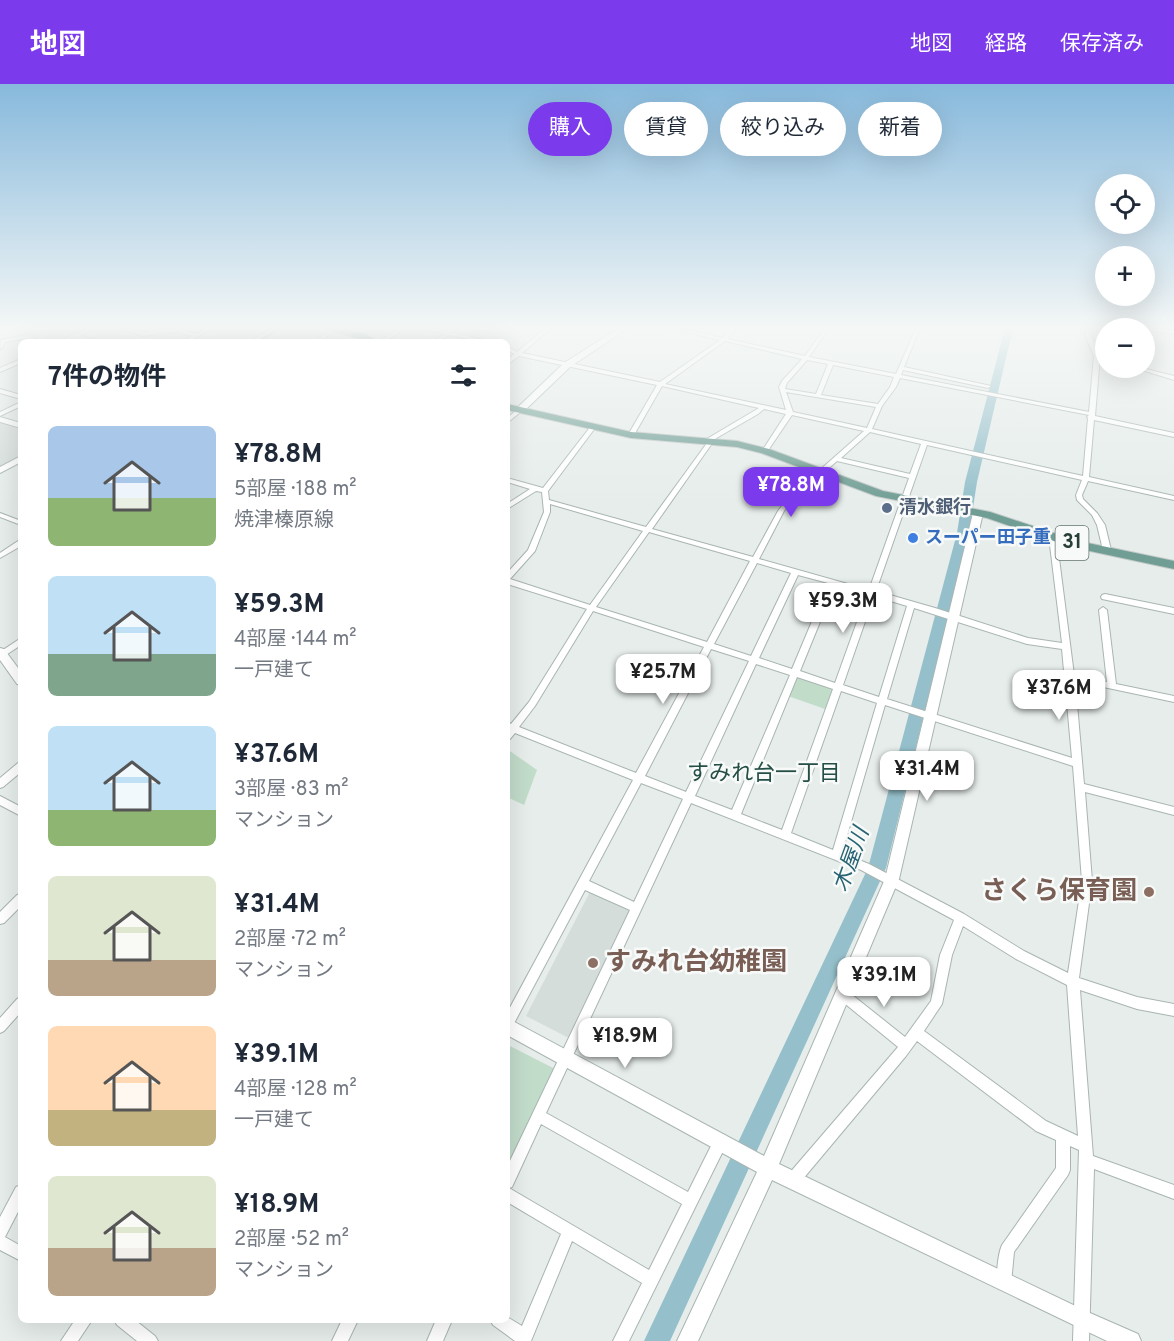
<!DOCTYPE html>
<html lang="ja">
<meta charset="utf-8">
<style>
:root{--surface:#fff;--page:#f2f2f3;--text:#1f2937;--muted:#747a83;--accent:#7c3aed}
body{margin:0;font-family:Overpass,"Noto Sans JP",sans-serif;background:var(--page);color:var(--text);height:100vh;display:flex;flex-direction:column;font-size:22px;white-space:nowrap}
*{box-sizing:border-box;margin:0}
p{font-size:20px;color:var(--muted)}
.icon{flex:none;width:33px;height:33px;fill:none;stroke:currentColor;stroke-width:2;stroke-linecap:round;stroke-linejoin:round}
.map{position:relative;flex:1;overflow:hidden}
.details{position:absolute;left:18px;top:255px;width:492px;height:984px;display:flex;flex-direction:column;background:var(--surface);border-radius:9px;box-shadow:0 6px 24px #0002}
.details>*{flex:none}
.banner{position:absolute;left:528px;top:18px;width:555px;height:54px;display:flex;gap:12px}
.tools{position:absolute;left:1095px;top:90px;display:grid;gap:12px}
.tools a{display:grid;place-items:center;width:60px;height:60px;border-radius:50%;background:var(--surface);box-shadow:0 6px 24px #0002;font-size:30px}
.price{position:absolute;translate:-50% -51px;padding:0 14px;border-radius:12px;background:#fff;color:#222;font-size:20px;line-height:39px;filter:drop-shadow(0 2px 3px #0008)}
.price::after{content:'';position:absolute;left:50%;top:36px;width:18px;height:14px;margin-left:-9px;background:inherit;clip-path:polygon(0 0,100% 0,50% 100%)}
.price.selected{background:var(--accent);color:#fff}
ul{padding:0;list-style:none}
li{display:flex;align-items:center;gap:18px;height:150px;padding:0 30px}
li span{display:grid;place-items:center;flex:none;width:168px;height:120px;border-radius:9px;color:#555}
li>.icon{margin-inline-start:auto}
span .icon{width:72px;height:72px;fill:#fffc;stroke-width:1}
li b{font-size:26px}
h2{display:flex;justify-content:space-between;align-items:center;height:72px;padding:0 30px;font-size:26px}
.chip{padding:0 21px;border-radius:27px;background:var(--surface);box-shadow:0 6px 24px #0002;font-size:21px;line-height:54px}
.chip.selected{background:var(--accent);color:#fff}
header{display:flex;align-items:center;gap:36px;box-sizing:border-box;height:84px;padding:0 30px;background:var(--accent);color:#fff}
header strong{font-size:28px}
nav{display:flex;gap:33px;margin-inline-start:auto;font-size:21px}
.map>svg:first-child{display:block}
.built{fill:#d4ddda}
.green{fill:#c2dcca}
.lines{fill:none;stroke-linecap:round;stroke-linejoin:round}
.stream{stroke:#95c0cb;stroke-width:1.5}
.river{fill:#95c0cb;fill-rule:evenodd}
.minor-casing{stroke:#a9b5b2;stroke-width:2}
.tertiary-casing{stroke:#a9b5b2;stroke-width:2}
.secondary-casing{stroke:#a3b5af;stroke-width:2}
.primary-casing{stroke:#c3c9c8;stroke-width:2}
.minor{fill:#fff;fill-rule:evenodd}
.tertiary{fill:#fff;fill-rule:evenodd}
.secondary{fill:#fff;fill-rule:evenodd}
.primary{fill:#709e94;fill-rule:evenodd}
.service-dot{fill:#5c6f8a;stroke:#f7faf8;stroke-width:2}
.shop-dot{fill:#3f7fe0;stroke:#f7faf8;stroke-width:2}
.education-dot{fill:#8d6e63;stroke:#f7faf8;stroke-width:2}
.labels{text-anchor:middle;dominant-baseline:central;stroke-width:5;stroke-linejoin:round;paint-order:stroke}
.far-service-label{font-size:18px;font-weight:bold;fill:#4e5e75;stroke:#f7faf8;text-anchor:start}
.far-shop-label{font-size:18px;font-weight:bold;fill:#366cbe;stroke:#f7faf8;text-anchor:start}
.shield{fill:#f7faf8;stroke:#657672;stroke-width:1.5}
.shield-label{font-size:20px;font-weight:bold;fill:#273e39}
.neighbourhood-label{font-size:22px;fill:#254e46;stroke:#f7faf8}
.water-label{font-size:22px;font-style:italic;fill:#276373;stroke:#f7faf8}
.near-education-label{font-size:26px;font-weight:bold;fill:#785e54;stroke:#f7faf8;text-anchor:end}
</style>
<header>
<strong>地図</strong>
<nav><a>地図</a><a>経路</a><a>保存済み</a></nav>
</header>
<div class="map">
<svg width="1174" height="1257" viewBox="0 0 1174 1257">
<rect width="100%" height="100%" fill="#e6edeb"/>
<g class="built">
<path d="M0 338 21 345V372L0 384Z"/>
<path d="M590 808 631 827 569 954 526 932Z"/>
</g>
<g class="green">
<path d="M796 591 834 603 825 625 788 612Z"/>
<path d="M507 665 537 686 524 721 507 713Z"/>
<path d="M508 961 557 986 507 1093V964Z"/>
</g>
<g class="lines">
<path class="stream" d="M257 258 282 244"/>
<path class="river" d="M1005 244H1013L977 398 969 449 886 784 670 1257H644L868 784 957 449 965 398Z"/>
<g class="minor-casing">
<g id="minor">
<path d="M90 244H96L80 252 105 258C96 258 81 253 74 255 68 256 66 258 59 258L71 251Z"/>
<path d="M116 244H124L143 248 177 244 196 250 207 244H213L188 258H181L192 252 177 248 143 252Z"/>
<path d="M273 244H278L255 258H248Z"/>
<path d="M333 244 338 245 319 258H313Z"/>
<path d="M400 244H405L385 258H378Z"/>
<path d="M423 244H431L447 247 452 244H457L452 248 491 258H481L449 251 438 258H432L444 250Z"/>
<path d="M546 244H551L522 269 660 298 720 256 669 244H677L723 254 731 244H736L728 255 805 272 825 244H829L809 273 896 290 916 244H920L904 283 991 302 988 304 903 286 901 291 1089 328 1094 272 1085 251 1088 244H1092L1091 251 1100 272 1095 332 1174 349V353L1094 336 1089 393 1174 412V416L1088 397 1082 411 1083 415 1097 429 1105 441 1111 466 1107 468 1103 466 1097 441 1092 431 1077 416 1076 411 1082 396 927 361 876 507 935 524 1028 554 1062 559 1049 453 1050 451H1056L1074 591 1107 598 1099 526 1103 523 1107 526 1116 600 1174 612V618L1075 597 1084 700 1174 723V731L1085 708 1092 797 1079 894 1137 913 1174 920V932L1137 925 1080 906 1093 1072 1174 1101V1115L1094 1085 1089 1257H1073L1079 1066 1070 1062V1086L1068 1091 1014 1168 1011 1199 1009 1204 1004 1206 999 1204C995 1195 998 1170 1002 1161L1056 1084V1056L1036 1047 917 957 906 972 797 1102 792 1104 787 1102 785 1097 787 1092 898 963 838 914 836 910 838 906 842 904 846 906 905 953 931 917 940 871 954 836 861 786 691 719 546 1029 688 1108 716 1052 721 1050 726 1052 728 1057 629 1257H613L642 1199 572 1157 531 1257H515L493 1241 490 1236H507V1233L522 1242 561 1150 507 1118V1083L630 826 585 806 511 945 507 947V929L633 696 515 649 510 655 507 656V638L511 640 529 618 587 525 507 500V489L528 466 544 428 542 408 536 407 507 425V420L530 405 507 398V394L543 404 591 342H595V344L548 407 549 416 646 443 707 359 704 357 705 356 759 324 662 302 634 351 629 352 628 351 657 301 519 272 507 281V276L514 270 507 266V262L517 268ZM725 257 802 275 782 297 779 303 786 326 665 300ZM807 276 828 280 816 310 785 305 787 299ZM833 281 894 293 890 303 878 320 821 311ZM900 294 1089 331 1087 333 1088 334 1083 392 872 345 882 322 896 303ZM786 308 876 323 867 344 793 328ZM764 325 786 330 762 367 765 369 767 368 792 331 864 347 788 414 778 427 753 473 652 445 713 358V356L758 330ZM870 348 921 360 910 390 841 374ZM837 377 909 394 869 506 759 475 784 427 792 416ZM550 420 643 447 590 521 510 495 535 467 550 428ZM649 448 750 477 707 558 596 523ZM757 479 791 489 751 572 714 560ZM798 491 828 499 792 585 759 574ZM835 501 867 510 835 599 800 587ZM874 512 907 522 879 613 843 601ZM914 524 1027 560 1062 565 1072 674 887 615ZM593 527 704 563 636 689 519 643 535 622ZM711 565 749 577 686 708 645 692ZM756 580 790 591 732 726 695 712ZM797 593 833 605 782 746 741 730ZM841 607 877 619 833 766 791 749ZM885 621 1073 682 1082 797 1068 889 1024 867 964 830 869 780 842 769ZM641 699 683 715 634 818 589 797ZM963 842 1016 875 1067 901 1078 1052 1046 1037 924 947 942 920 952 871ZM541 1040 682 1120 649 1186 509 1104 512 1103Z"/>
<path d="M29 250 39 258H33L28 254 5 258 2 264 0 265 1 256Z"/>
<path d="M21 275V279L0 288V284Z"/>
<path d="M1135 284H1142L1174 292V296Z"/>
<path d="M0 305 21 311V315L0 309Z"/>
<path d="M21 318V322L0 332V328Z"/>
<path d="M518 325 523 326 507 339V334Z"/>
<path d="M0 429 21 437V441L0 433Z"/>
<path d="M18 457H21V462L0 474V469Z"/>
<path d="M1105 510 1174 524V530L1102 515 1101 513 1102 511Z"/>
<path d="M21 554V561L0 575V568Z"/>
<path d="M21 678V688L3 703 0 704V694L18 679Z"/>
<path d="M0 712 21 723V732L0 721Z"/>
<path d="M21 810V822L4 839 0 840V828L17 811Z"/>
<path d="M21 913V928L4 947 0 949V934L17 915Z"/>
<path d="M21 1101V1122L5 1153 21 1162V1177L0 1166V1133L16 1103Z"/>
<path d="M75 1236H92L78 1257H61Z"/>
<path d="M114 1236H135L155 1252 158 1257H137L117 1241Z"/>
<path d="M342 1236H358L348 1257H332Z"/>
<path d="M436 1236H452L443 1257H427Z"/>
</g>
</g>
<g class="tertiary-casing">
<g id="tertiary">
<path d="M1143 244 1174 246V250L1146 246Z"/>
<path d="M0 333 21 339V344L0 338Z"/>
<path d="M21 372V378L0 389V383Z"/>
<path d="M978 426 983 429 899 795 779 1080 1090 1229 1138 1250 1141 1257H1107L772 1096 698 1257H677L757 1088 507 951V934L764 1072 885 795 973 429Z"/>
<path d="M0 564 4 565 21 588V601L17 600 0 576Z"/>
</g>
</g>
<g class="secondary-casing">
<path id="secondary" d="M619 244H628L570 283 523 328H517V324L564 279Z"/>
</g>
<g class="primary-casing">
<g id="primary">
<path d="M325 244C344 244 363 246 378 258 370 258 331 248 325 244Z"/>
<path d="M507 320 631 348 737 357 769 365 883 407 990 428 1078 457 1174 477V485L1071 463 987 434 876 412 761 369 737 363 631 354 507 326Z"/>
</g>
</g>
<use href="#minor" class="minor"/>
<use href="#tertiary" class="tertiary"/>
<use href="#secondary" class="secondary"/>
<use href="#primary" class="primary"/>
</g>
<linearGradient id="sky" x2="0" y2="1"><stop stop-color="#87b9dc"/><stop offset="0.58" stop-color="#f4f7f6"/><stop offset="1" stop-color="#f4f7f6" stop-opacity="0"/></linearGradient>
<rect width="1174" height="420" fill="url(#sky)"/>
<circle class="service-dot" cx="887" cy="424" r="6"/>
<circle class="shop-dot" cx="913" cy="454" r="6"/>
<g class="education-dot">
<circle cx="1149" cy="808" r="6"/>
<circle cx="593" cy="879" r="6"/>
</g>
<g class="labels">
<g class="far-service-label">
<text x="899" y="424">清水銀行</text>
</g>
<g class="far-shop-label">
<text x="925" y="454">スーパー田子重</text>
</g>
<rect class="shield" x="1055.5" y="442" width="33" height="34" rx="4.5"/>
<g class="shield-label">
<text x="1072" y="459">31</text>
</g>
<g class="neighbourhood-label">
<text x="764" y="690">すみれ台一丁目</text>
</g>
<g class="water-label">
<text transform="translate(852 776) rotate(-70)">木屋川</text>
</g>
<g class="near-education-label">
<text x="1137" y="808">さくら保育園</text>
<text x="605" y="879" text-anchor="start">すみれ台幼稚園</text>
</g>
</g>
</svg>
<div class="tools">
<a><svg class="icon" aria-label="locate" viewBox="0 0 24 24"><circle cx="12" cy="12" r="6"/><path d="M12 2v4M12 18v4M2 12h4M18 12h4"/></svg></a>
<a>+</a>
<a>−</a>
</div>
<b class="price selected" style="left:791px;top:434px">¥78.8M</b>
<b class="price" style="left:843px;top:550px">¥59.3M</b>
<b class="price" style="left:663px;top:621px">¥25.7M</b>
<b class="price" style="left:1059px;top:637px">¥37.6M</b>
<b class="price" style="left:927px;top:718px">¥31.4M</b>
<b class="price" style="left:884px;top:924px">¥39.1M</b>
<b class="price" style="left:625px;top:985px">¥18.9M</b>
<div class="banner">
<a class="chip selected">購入</a>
<a class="chip">賃貸</a>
<a class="chip">絞り込み</a>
<a class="chip">新着</a>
</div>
<section class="details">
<h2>7件の物件<svg class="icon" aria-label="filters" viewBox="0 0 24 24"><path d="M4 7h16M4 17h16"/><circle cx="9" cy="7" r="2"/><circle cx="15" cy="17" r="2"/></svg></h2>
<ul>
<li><span style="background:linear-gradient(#a9c7e8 60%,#8fb573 0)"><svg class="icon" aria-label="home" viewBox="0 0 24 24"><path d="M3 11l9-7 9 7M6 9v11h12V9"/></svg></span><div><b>¥78.8M</b><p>5部屋 · 188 m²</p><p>焼津榛原線</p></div></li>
<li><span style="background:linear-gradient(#bfe0f5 65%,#7fa58c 0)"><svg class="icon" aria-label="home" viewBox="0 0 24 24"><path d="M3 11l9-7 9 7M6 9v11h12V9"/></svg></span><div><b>¥59.3M</b><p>4部屋 · 144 m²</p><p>一戸建て</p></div></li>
<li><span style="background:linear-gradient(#bfe0f5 70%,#8fb573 0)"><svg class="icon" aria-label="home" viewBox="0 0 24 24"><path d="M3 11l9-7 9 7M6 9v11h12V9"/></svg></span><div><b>¥37.6M</b><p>3部屋 · 83 m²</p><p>マンション</p></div></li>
<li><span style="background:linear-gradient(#dfe7d0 70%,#b9a48a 0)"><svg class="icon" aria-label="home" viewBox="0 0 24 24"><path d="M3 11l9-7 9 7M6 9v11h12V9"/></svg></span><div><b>¥31.4M</b><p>2部屋 · 72 m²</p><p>マンション</p></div></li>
<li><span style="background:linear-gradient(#ffd9b3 70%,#c2b280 0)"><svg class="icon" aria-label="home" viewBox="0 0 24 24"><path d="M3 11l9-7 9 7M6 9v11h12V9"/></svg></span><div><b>¥39.1M</b><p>4部屋 · 128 m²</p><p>一戸建て</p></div></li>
<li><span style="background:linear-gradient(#dfe7d0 60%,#b9a48a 0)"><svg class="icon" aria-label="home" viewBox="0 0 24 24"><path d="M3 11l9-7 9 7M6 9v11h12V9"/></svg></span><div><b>¥18.9M</b><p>2部屋 · 52 m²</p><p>マンション</p></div></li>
</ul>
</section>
</div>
